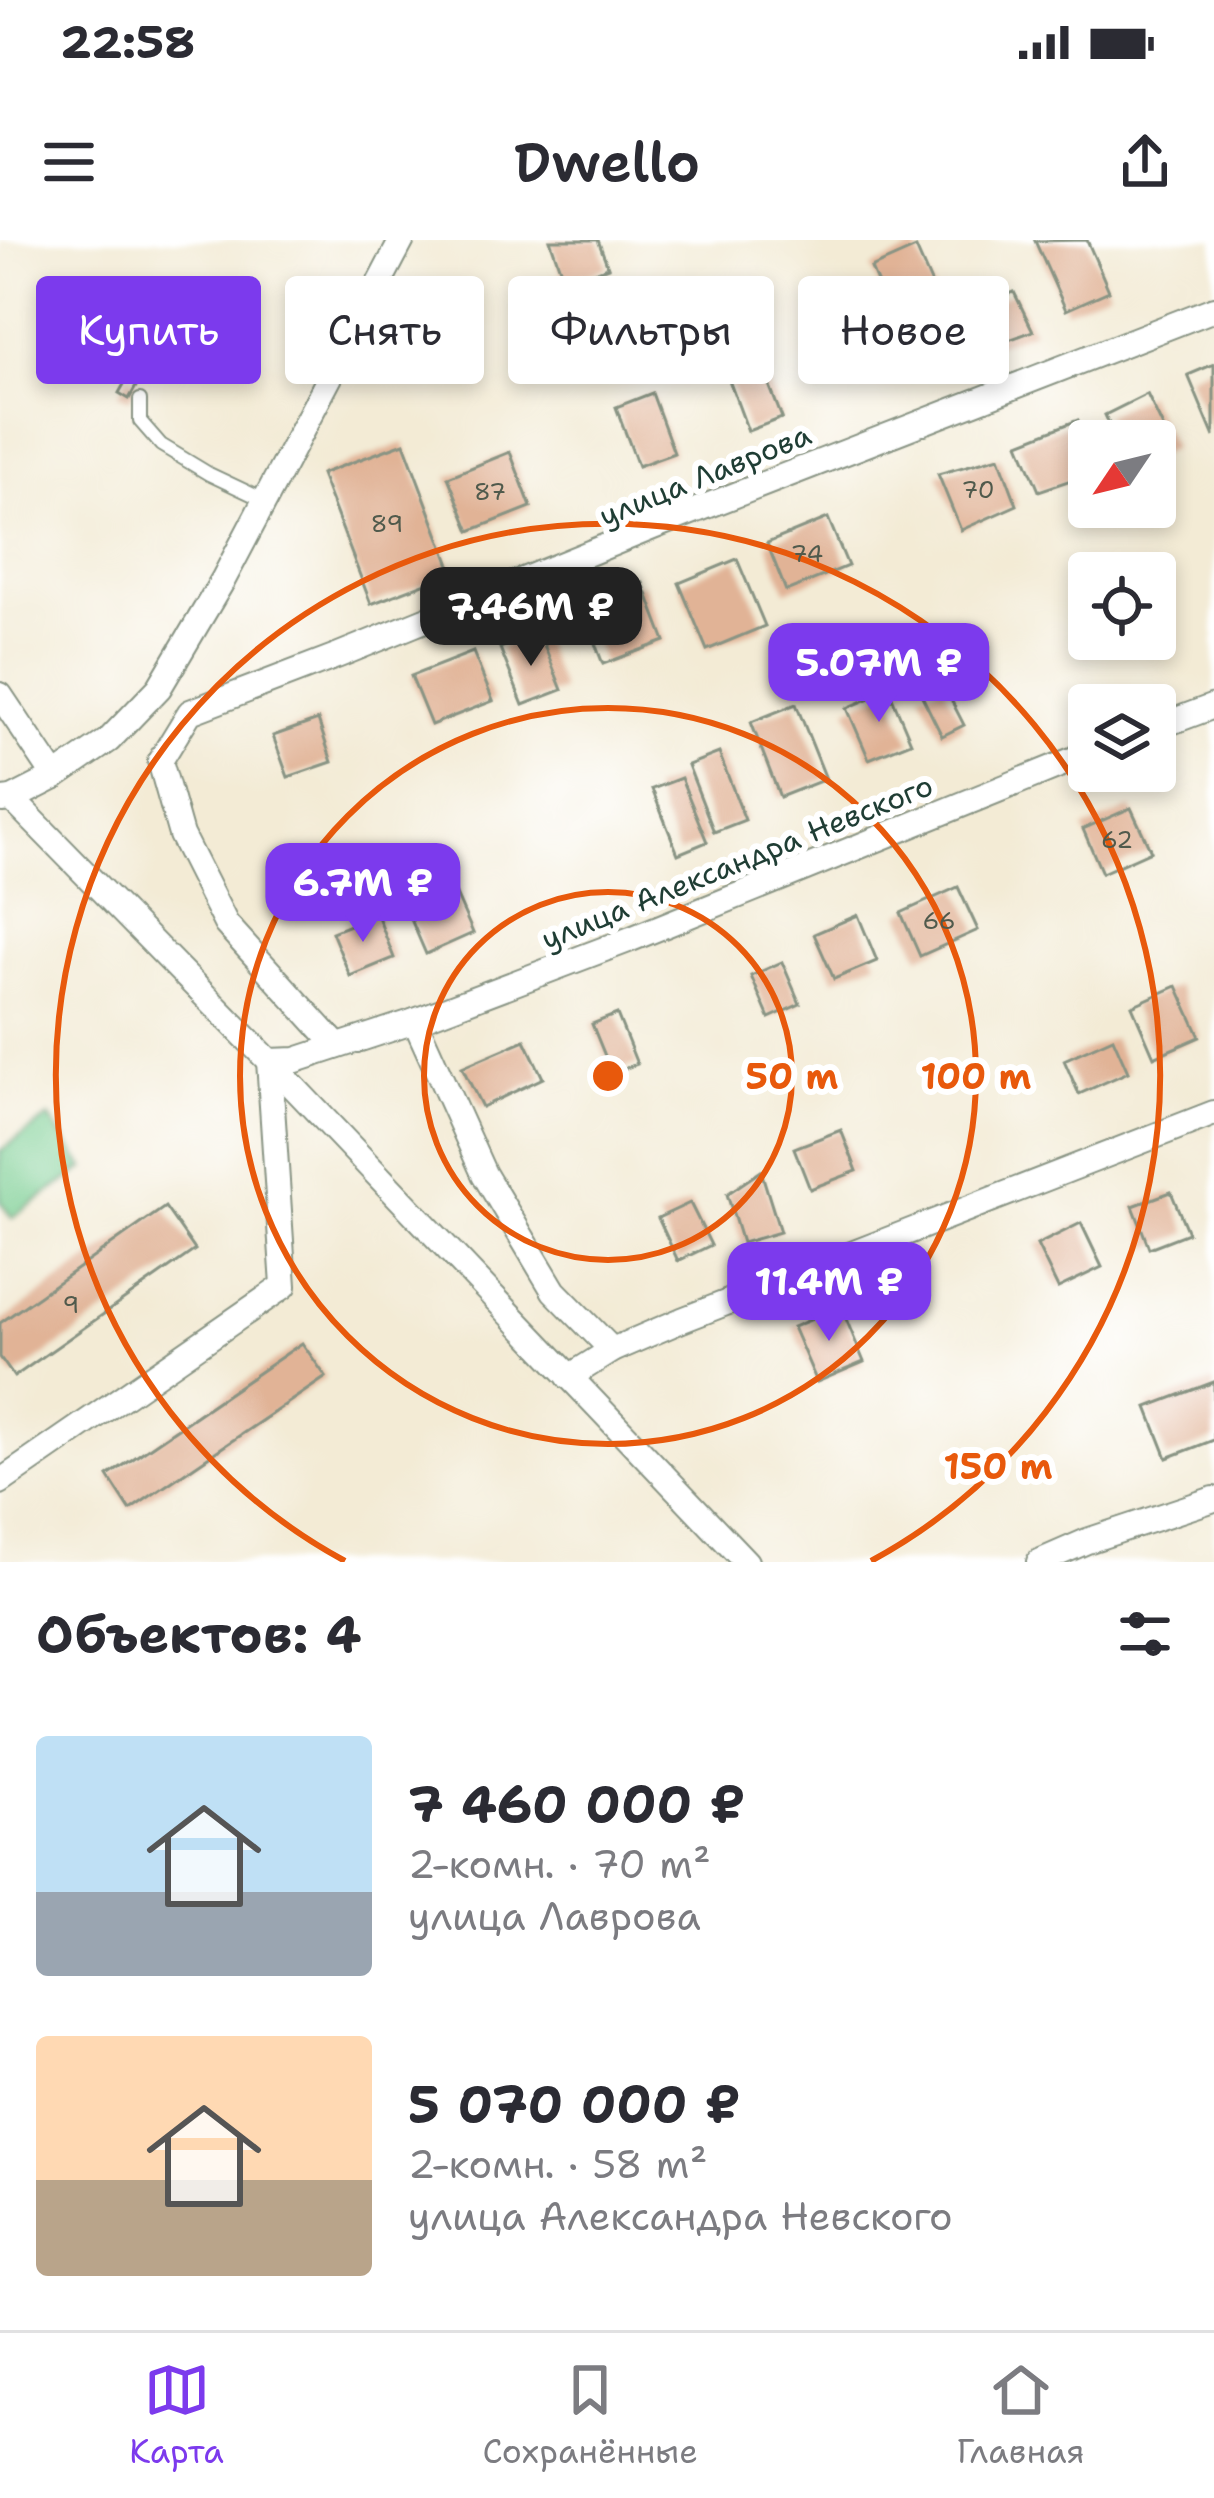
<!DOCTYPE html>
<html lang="ru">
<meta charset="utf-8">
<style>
:root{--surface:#fff;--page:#f7f7f7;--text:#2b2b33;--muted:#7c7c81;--line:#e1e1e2;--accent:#7c3aed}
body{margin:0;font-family:"Shantell Sans",sans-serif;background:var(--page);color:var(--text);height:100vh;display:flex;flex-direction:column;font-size:45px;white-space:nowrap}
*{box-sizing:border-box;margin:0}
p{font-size:39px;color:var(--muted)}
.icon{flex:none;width:66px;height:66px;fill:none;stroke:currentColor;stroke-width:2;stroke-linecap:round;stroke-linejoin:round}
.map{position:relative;height:1322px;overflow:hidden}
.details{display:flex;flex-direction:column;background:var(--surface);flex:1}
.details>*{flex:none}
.guide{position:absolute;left:36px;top:36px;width:1143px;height:108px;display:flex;gap:24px}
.needle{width:78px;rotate:235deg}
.controls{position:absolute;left:1068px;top:180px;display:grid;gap:24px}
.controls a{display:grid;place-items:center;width:108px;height:108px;border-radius:12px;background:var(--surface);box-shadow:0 6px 18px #0003;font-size:60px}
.price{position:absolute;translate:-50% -102px;padding:0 27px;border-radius:24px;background:var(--accent);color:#fff;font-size:39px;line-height:78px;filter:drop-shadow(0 3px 6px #0008)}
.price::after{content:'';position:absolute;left:50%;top:72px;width:36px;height:27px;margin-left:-18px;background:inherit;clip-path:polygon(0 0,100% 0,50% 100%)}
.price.active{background:#222;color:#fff}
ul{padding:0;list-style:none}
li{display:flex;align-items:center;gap:36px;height:300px;padding:0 36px}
li span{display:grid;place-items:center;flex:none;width:336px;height:240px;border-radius:12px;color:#555}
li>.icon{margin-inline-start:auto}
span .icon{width:144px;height:144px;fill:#fffc;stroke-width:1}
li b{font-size:51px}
h2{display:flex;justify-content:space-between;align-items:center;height:144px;padding:0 36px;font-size:51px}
.tag{padding:0 42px;border-radius:12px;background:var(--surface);box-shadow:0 6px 18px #0003;font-size:42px;line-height:108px}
.tag.active{background:var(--accent);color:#fff}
.status{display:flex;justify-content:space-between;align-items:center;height:84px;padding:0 60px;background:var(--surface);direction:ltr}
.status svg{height:33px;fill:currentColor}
header{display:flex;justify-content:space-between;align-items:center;height:156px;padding:0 36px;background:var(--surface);font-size:54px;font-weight:600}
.tabs{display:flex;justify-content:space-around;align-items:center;height:168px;border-top:3px solid var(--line);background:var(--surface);font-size:33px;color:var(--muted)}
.tabs a{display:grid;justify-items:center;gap:6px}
.tabs .active{color:var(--accent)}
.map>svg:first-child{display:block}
.green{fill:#7ace92;stroke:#4c8663;stroke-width:3}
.building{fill:#e1b396}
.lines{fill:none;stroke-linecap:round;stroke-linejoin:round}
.lane-casing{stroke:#899484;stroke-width:16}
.street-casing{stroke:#899484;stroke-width:28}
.lane{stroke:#fff;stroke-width:12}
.street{stroke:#fff;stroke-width:24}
.ring{fill:none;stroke:#e8590c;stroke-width:6}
.labels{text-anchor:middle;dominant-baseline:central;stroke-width:12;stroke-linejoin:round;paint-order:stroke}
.number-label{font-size:24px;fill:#505a4c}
.street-label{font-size:30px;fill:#1f3d34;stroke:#fff}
.centre{fill:#e8590c;stroke:#fff;stroke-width:6}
.ring-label{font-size:36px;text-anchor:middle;font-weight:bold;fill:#e8590c;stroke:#fff;stroke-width:12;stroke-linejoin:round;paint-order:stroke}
</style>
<div class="status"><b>22:58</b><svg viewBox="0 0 49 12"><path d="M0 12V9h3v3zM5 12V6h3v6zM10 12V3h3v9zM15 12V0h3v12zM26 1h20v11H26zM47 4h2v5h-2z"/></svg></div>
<header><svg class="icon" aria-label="menu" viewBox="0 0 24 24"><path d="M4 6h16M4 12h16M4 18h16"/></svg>Dwello<svg class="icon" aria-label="share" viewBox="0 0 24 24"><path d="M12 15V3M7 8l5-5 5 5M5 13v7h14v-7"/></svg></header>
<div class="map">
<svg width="1214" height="1322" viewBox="0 0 1214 1322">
<rect width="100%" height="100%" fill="#fff"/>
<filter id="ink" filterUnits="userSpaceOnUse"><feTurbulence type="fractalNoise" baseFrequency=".00833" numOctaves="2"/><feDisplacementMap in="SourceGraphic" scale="24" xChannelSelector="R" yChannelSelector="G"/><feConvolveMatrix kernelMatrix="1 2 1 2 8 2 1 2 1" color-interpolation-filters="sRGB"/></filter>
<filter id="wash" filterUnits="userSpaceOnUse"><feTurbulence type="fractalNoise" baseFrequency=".004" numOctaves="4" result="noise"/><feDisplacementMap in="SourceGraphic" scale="48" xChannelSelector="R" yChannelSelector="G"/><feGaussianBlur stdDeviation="2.7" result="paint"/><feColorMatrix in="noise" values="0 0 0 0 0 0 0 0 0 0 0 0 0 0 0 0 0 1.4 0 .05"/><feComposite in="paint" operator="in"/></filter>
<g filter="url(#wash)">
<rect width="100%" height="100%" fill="#f3ebd5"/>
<path class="green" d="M49 877 84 928 12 978 0 961V911Z"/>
<g id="blocks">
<g class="building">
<path d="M550 0H598L608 27 565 43Z"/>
<path d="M1087 0 1109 51 1066 70 1035 1Z"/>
<path d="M916 8 939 61 894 82 871 28Z"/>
<path d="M1014 52 1033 91 990 107 971 71Z"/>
<path d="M759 119 782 178 748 191 726 132Z"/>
<path d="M1214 124V197L1188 135Z"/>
<path d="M128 137 138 143 129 159 119 153Z"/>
<path d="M652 153 674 213 638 226 616 167Z"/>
<path d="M1147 154 1173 208 1155 217V201H1117L1105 175Z"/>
<path d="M1078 180 1089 205V234L1039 251 1019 203Z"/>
<path d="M404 203 453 333 371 364 321 234Z"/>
<path d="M510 212 531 267 470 291 448 237Z"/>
<path d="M999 217 1017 265 961 290 938 234Z"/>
<path d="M828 278 848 326 786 351 767 303Z"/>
<path d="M737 319 765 386 707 410 679 343Z"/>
<path d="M643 343 665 401 603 424 581 367Z"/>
<path d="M539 392 562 450 523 465 500 408Z"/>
<path d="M473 412 493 461 431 485 411 436Z"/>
<path d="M944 446 964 485 942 496 920 452Z"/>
<path d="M889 450 911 502 869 519 847 468Z"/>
<path d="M796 464 826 539 780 557 751 482Z"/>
<path d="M318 480 332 522 288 537 273 496Z"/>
<path d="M719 513 745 580 714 592 688 525Z"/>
<path d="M681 538 707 602 678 614 652 549Z"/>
<path d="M1131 568 1151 611 1102 633 1083 589Z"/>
<path d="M448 636 473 693 426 714 401 656Z"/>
<path d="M958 647 978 690 920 716 901 673Z"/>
<path d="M377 674 394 718 350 736 332 692Z"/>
<path d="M858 675 877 721 834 739 814 694Z"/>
<path d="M782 722 800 764 769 778 751 736Z"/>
<path d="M1177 746 1200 797 1154 817 1132 766Z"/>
<path d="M617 774 637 824 612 833 592 784Z"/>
<path d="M1113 798 1128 832 1079 854 1064 820Z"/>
<path d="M525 800 543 838 482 867 462 827Z"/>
<path d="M841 890 857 931 810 949 794 908Z"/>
<path d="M761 931 780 992 742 1003 727 954Z"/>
<path d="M1171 952 1188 993 1149 1008 1133 966Z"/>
<path d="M690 963 711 1005 678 1021 658 978Z"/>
<path d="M165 967 195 1010 14 1137 0 1117V1083Z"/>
<path d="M1081 983 1102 1027 1058 1048 1037 1005Z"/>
<path d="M841 1067 864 1122 817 1142 793 1087Z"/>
<path d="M302 1103 326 1137 130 1270 108 1236Z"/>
<path d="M1214 1142V1200L1167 1218 1147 1167Z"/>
</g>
</g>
</g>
<g filter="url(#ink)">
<use href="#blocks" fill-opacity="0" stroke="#899484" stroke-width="3"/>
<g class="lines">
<g class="lane-casing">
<path id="lane" d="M140 160V181L161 205 209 234 264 260"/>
</g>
<g class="street-casing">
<g id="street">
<path d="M0 455 55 537"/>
<path d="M1155 488 1214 466"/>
<path d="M12 559 269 821 746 1322"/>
<path d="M2 560 12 559 55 537 109 500 159 448 223 340 402 0"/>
<path d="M415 781 484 934 554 1051 612 1110"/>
<path d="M337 806 226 684 181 595 160 521 190 472 339 415 653 287 1214 69"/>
<path d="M569 1137 612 1110 682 1080 1214 873"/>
<path d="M0 1242 284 1046 269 821 296 820 415 781 631 699 1089 513"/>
<path d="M1039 1322 1087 1301 1214 1259"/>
</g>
</g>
<use href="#lane" class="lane"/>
<use href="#street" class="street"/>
</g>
</g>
<g class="ring">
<circle cx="608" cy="836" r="184"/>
<circle cx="608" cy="836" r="368"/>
<path d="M345 1321A552 552 0 1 1 871 1321"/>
</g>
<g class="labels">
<g class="number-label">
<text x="978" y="250">70</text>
<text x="490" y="252">87</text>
<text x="387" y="284">89</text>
<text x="807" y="314">74</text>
<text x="1117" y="600">62</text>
<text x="939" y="681">66</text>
<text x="71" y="1065">9</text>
</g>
<g class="street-label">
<text transform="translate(705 235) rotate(-22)">улица Лаврова</text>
<text transform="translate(737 622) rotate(-22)">улица Александра Невского</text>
</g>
</g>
<circle cx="608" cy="836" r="18" class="centre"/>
<g class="ring-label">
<text x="792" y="849">50 m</text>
<text x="976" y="849">100 m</text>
<text x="998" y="1239">150 m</text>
</g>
</svg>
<div class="controls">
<a><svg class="needle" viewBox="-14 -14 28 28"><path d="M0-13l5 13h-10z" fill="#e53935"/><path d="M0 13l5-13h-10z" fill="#7c7c81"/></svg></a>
<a><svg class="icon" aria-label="locate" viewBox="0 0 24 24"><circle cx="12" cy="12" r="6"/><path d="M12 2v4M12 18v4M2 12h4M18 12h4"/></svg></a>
<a><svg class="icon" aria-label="layers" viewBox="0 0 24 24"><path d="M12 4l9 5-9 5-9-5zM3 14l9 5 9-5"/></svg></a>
</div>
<b class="price active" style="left:531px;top:429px">7.46M ₽</b>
<b class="price" style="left:879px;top:485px">5.07M ₽</b>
<b class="price" style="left:363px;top:705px">6.7M ₽</b>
<b class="price" style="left:829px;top:1104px">11.4M ₽</b>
<div class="guide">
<a class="tag active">Купить</a>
<a class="tag">Снять</a>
<a class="tag">Фильтры</a>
<a class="tag">Новое</a>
</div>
</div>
<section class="details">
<h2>Объектов: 4<svg class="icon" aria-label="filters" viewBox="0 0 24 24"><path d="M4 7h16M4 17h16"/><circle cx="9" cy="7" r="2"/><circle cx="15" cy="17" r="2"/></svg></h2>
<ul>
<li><span style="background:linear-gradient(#bfe0f5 65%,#9aa5b1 0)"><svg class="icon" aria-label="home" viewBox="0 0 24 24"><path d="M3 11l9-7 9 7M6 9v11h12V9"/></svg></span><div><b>7 460 000 ₽</b><p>2-комн. · 70 m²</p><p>улица Лаврова</p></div></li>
<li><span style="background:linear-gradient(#ffd9b3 60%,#b9a48a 0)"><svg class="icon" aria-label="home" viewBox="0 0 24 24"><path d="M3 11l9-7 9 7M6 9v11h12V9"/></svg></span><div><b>5 070 000 ₽</b><p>2-комн. · 58 m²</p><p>улица Александра Невского</p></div></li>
</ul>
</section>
<nav class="tabs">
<a class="active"><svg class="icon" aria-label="map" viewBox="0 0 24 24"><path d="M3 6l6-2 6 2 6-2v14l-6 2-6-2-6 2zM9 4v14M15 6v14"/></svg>Карта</a>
<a><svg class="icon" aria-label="saved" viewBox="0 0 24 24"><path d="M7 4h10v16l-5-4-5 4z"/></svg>Сохранённые</a>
<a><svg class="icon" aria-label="home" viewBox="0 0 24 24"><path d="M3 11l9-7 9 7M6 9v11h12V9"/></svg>Главная</a>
</nav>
